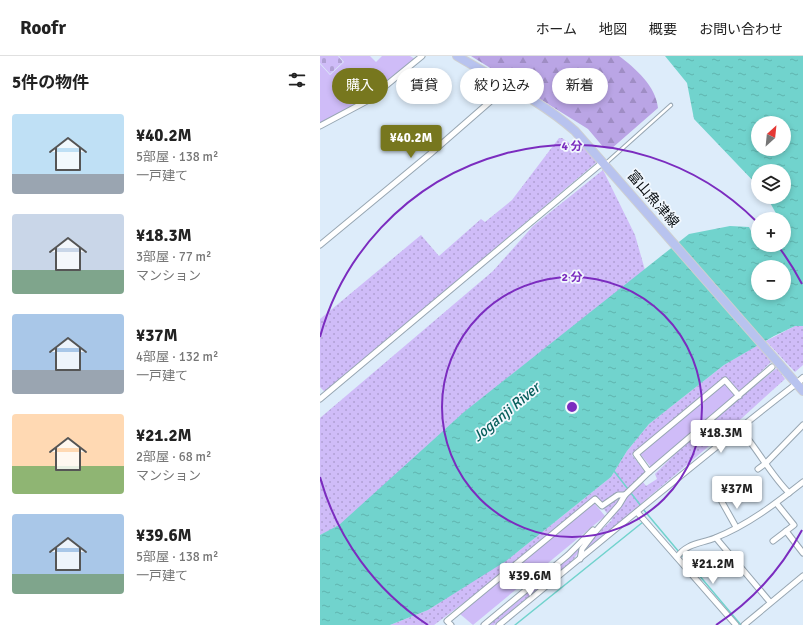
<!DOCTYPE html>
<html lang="ja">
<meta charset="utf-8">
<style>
:root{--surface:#fff;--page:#f2f2f2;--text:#222;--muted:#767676;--line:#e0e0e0;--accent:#77771e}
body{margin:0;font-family:Signika,"Noto Sans JP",sans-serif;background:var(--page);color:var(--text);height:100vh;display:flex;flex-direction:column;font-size:15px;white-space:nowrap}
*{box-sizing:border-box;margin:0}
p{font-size:13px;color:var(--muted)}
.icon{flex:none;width:22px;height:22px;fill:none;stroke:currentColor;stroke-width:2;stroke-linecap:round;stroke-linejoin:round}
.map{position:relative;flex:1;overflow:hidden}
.side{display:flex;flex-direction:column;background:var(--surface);width:320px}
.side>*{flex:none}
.hud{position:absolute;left:12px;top:12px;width:380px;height:36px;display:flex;gap:8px}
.needle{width:26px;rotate:27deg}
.buttons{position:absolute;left:431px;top:60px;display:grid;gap:8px}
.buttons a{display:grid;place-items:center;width:40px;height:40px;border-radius:50%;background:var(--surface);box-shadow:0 2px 6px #0003;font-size:20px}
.price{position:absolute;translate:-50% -34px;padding:0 9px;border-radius:4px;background:#fff;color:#222;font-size:13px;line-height:26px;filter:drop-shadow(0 1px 2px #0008)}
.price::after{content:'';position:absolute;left:50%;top:24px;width:12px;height:9px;margin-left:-6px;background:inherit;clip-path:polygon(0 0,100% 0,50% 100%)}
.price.active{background:var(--accent);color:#fff}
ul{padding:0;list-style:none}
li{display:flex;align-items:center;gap:12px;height:100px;padding:0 12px}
li span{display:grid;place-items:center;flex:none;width:112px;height:80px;border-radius:4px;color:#555}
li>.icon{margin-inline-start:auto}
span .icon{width:48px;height:48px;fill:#fffc;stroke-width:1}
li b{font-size:17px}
h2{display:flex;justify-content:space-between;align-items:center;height:48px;padding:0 12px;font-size:17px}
.pill{padding:0 14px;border-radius:18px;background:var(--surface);box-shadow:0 2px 6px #0003;font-size:14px;line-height:36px}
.pill.active{background:var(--accent);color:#fff}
header{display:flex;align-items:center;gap:24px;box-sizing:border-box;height:56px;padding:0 20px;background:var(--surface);border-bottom:1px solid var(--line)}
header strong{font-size:19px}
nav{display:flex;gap:22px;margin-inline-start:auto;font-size:14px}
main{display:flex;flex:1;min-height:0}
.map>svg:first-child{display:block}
.grass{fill:url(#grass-dots)}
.forest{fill:url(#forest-firs)}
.cemetery{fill:url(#cemetery-stones)}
.green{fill:#cfbcf8}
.water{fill:url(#water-ripples);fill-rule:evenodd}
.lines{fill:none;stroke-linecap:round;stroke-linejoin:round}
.stream{stroke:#71d3cd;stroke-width:1.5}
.service-casing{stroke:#97a6b2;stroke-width:4.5}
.minor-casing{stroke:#97a6b2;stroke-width:7}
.tertiary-casing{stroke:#97a6b2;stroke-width:8}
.primary-casing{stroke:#cecfd0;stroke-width:10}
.service{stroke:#fff;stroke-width:2.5}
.minor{stroke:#fff;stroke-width:5}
.tertiary{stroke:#fff;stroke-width:6}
.primary{stroke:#b8c3ef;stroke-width:8}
.ring{fill:none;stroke:#7b2cbf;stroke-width:2}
.labels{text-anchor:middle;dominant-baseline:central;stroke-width:3.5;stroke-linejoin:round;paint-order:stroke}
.street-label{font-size:14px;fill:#0a0f13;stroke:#f2f8fe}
.water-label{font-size:15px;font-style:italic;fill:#08605d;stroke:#f2f8fe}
.centre{fill:#7b2cbf;stroke:#f2f8fe;stroke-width:2}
.ring-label{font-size:12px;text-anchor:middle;font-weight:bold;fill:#7b2cbf;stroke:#f2f8fe;stroke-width:3.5;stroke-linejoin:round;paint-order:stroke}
</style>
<header>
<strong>Roofr</strong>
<nav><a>ホーム</a><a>地図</a><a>概要</a><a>お問い合わせ</a></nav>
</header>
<main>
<section class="side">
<h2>5件の物件<svg class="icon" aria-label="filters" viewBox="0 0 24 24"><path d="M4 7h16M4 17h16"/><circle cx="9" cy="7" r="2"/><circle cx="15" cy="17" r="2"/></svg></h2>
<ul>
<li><span style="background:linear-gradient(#bfe0f5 75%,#9aa5b1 0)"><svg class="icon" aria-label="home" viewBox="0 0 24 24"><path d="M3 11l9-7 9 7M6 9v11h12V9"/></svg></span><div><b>¥40.2M</b><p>5部屋 · 138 m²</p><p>一戸建て</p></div></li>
<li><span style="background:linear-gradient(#c9d6e8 70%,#7fa58c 0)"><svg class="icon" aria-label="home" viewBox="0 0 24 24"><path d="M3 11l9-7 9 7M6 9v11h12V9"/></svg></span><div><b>¥18.3M</b><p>3部屋 · 77 m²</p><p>マンション</p></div></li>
<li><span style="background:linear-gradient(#a9c7e8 70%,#9aa5b1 0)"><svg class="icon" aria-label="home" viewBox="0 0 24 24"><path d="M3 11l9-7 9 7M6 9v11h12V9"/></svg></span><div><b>¥37M</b><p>4部屋 · 132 m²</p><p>一戸建て</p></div></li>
<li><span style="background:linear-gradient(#ffd9b3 65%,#8fb573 0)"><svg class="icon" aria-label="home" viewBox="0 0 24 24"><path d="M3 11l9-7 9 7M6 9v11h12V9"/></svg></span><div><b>¥21.2M</b><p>2部屋 · 68 m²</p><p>マンション</p></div></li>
<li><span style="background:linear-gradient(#a9c7e8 75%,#7fa58c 0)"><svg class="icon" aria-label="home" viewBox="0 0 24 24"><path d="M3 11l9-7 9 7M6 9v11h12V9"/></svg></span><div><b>¥39.6M</b><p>5部屋 · 138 m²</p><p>一戸建て</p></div></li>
</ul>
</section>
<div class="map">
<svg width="483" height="569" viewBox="0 0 483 569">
<defs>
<pattern id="grass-dots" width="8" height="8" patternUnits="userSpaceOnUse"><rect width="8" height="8" fill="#cfbcf8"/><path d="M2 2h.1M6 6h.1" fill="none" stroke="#b0a0d4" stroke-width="1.8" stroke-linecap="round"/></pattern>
<pattern id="forest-firs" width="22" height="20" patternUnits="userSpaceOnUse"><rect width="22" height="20" fill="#baa5e5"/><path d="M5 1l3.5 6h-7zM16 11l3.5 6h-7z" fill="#9f8dc4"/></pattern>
<pattern id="cemetery-stones" width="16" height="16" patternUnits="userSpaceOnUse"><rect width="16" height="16" fill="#cfbcf8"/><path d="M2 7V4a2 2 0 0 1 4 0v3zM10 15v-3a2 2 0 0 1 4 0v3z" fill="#b0a0d4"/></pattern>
<pattern id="water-ripples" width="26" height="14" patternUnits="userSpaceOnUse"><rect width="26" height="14" fill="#71d3cd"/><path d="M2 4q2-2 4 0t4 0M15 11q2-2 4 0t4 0" fill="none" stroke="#60b4af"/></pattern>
</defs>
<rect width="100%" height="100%" fill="#ddecfa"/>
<g class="grass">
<path d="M257 81 278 105 5 336 0 331V263L101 179 119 200 161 163 165 166 192 144 239 82H242L251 88Z"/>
<path d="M283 114 315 179 325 214 147 354 19 470 0 479V362L173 215 213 170Z"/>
<path d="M475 270H483V309L475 316 446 285Z"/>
<path d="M438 289 451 306 420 336 405 321 312 399 326 417 320 422 326 430 337 423 335 418 358 395 388 368 457 312 465 323 422 362 264 496 274 481 292 464 275 441 145 546 114 569H70L108 554 196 497 291 421 307 395 329 368 404 309Z"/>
<path d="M268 482 253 504 174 569H167Z"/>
</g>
<path class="forest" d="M151 0H299C315 12 336 30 338 52L291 93 284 92 268 73Z"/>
<path class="cemetery" d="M0 0H18L23 6 10 18 0 7Z"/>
<g class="green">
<path d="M19 0H50L56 6 62 0H90L95 3 45 43 0 67V8L10 19 24 6Z"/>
<path d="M404 327 416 340 331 411 320 398Z"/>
<path d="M274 447 285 460 153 569 140 558Z"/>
</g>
<path class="water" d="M345 0H483V270H475L454 280 404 309 329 368 307 395 291 421 186 505 108 554 70 569H0V479L19 469 144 356 369 178 410 170 429 171 438 189H464V163H459L447 141H464V115H438V130L374 63 367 27ZM438 67H464V93H438ZM438 211H464V237H438Z"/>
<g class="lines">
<g class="stream">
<path d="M294 415 321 450"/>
<path d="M323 453 359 496"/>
<path d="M362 499 421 569"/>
<path d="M195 569 323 466"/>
</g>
<g class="service-casing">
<path id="service" d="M285 108 351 49"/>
</g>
<g class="minor-casing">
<g id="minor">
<path d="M0 70 47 45 102 0"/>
<path d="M0 189 110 98 188 30"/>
<path d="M419 340 405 324 316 398 329 416 452 311"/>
<path d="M0 343 283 106"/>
<path d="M428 383C442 401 453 421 469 437"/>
<path d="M438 413 446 407 483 369"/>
<path d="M402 446 416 471"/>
<path d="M317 456 416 569"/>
<path d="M466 475 483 497"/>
<path d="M275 476 299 449 305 439"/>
<path d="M396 482 450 546"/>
<path d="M453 485 474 469 457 448"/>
<path d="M357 501C367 487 380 488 395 482 428 469 455 448 483 426"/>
<path d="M131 569 127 565 275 443 282 450 298 439H305L329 416"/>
<path d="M164 569 248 499 273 474 275 476 262 493 260 503"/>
<path d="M179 569C278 488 375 406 476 328"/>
<path d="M424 569 483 520"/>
</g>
</g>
<g class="tertiary-casing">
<path id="tertiary" d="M476 328 483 322"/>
</g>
<g class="primary-casing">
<path id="primary" d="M137 0C177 24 220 44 255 75L483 335"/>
</g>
<use href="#service" class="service"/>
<use href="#minor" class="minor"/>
<use href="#tertiary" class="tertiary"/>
<use href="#primary" class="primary"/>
</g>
<g class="ring">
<circle cx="252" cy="351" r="130"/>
<path d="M482 474A261 261 0 0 1 396 569M108 569A261 261 0 0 1 0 421M0 281A261 261 0 0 1 437 166M458 190A261 261 0 0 1 482 228"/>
</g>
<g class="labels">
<g class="street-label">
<text transform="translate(333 143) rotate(49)">富山魚津線</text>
</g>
<g class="water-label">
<text transform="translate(186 356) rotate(-40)">Joganji River</text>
</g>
</g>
<circle cx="252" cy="351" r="6" class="centre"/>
<g class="ring-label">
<text x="252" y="94">4 分</text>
<text x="252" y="225">2 分</text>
</g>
</svg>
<div class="buttons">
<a><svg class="needle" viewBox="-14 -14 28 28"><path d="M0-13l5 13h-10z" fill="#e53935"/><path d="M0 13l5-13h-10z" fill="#767676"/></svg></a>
<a><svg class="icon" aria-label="layers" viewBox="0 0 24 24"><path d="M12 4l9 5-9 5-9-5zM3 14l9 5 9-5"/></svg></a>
<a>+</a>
<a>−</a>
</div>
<b class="price active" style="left:91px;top:103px">¥40.2M</b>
<b class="price" style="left:401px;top:398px">¥18.3M</b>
<b class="price" style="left:417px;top:454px">¥37M</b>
<b class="price" style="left:393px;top:529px">¥21.2M</b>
<b class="price" style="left:210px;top:541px">¥39.6M</b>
<div class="hud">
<a class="pill active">購入</a>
<a class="pill">賃貸</a>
<a class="pill">絞り込み</a>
<a class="pill">新着</a>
</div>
</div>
</main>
